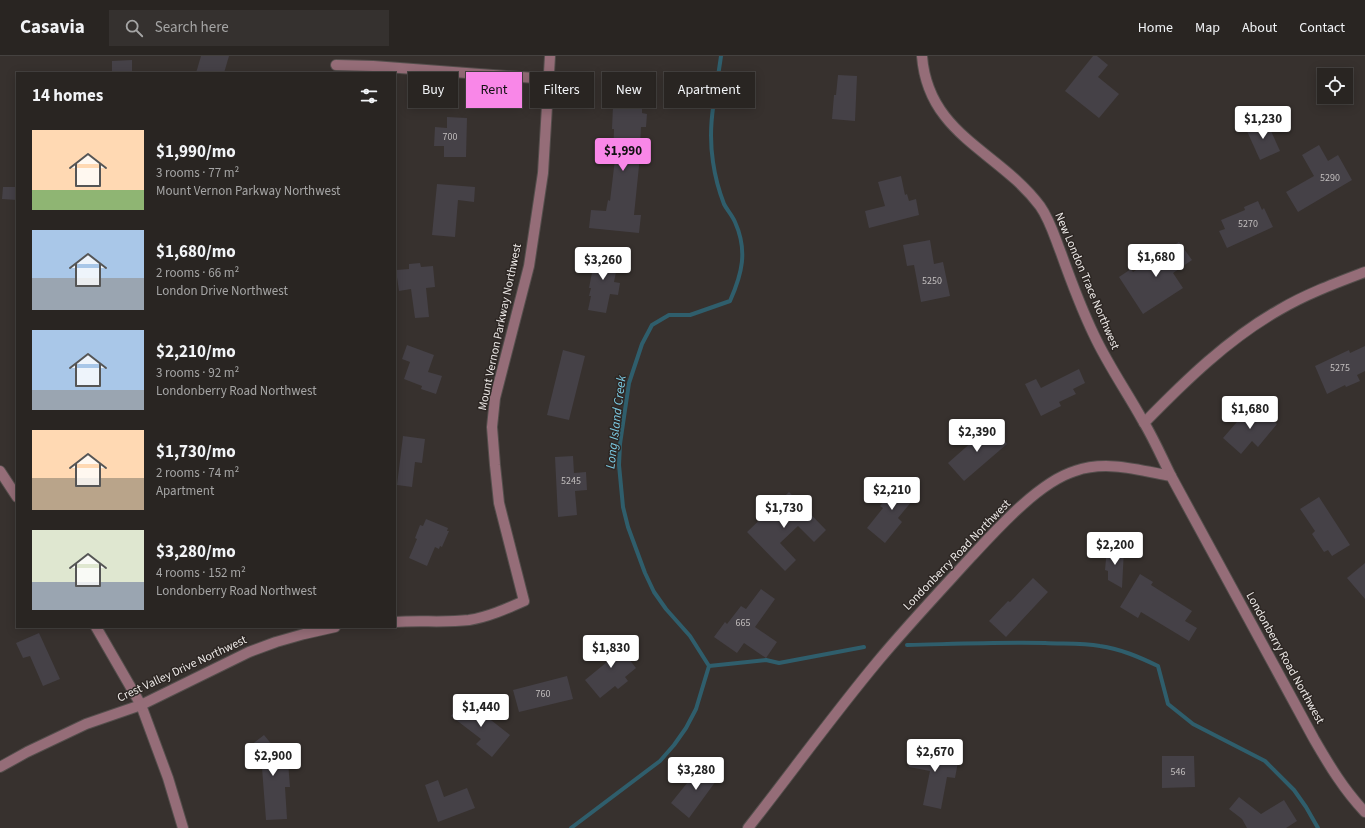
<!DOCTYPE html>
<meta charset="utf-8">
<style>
:root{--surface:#292522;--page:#35312f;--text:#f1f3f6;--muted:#a5a5a5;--line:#454240;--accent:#f987e8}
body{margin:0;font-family:"Source Sans 3",sans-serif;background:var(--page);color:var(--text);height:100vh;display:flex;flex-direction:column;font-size:15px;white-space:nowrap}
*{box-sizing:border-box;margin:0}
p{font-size:13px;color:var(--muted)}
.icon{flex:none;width:22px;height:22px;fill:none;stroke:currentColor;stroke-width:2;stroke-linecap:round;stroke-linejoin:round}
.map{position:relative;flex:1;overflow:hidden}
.details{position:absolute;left:16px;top:16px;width:380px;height:556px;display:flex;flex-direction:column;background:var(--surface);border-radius:0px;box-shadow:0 2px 10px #0003,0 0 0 1px var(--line)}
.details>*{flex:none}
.guide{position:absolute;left:408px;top:16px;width:380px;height:36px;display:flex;gap:8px}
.controls{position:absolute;left:1317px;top:12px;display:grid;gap:8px}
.controls a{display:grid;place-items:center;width:36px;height:36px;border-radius:0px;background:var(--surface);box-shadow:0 2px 10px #0003,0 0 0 1px var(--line);font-size:20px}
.price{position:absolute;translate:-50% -34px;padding:0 9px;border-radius:4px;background:#fff;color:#222;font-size:13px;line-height:26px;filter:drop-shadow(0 1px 2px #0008)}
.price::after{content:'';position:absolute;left:50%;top:24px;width:12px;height:9px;margin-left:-6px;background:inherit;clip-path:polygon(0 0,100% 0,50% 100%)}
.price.on{background:var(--accent);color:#111}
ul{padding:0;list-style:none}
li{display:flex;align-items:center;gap:12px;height:100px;padding:0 16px}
li span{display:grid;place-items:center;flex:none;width:112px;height:80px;border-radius:0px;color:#555}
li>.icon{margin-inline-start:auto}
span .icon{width:48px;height:48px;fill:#fffc;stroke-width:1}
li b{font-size:17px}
h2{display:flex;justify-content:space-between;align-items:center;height:48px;padding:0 16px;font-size:17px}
.chip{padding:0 14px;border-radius:0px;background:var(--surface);box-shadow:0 2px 10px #0003,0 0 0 1px var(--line);font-size:14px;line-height:36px}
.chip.on{background:var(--accent);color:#111}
header{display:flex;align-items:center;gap:24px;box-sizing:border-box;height:56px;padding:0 20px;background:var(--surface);border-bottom:1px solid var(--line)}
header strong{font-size:19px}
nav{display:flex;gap:22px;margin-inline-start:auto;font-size:14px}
.search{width:280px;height:36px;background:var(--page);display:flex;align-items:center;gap:10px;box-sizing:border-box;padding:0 14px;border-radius:0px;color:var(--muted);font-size:15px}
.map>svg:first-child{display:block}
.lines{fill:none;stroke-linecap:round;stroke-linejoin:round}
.stream{stroke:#2f5e6c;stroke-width:4}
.building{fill:#454147}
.minor-casing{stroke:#544e4c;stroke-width:12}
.minor{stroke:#956d78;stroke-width:10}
.labels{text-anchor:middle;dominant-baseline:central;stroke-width:3;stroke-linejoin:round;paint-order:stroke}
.number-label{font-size:10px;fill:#c3bfbf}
.street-label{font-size:12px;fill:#ede9e7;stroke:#2d2724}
.water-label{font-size:13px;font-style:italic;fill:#7dcde6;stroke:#2d2724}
</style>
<header>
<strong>Casavia</strong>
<div class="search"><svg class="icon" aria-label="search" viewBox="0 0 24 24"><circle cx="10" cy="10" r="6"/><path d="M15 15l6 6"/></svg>Search here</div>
<nav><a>Home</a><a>Map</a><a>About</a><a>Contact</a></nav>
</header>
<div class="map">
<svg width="1365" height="772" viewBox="0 0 1365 772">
<rect width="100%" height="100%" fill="#37312e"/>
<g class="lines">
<g class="stream">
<path d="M907 589C953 588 999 586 1045 587 1063 588 1082 587 1100 590 1121 593 1139 601 1158 610L1168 648 1193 668 1265 705 1294 734 1306 751 1318 772"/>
<path d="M709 610 766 604 779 607 864 591"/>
<path d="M571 772 660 705 674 689 686 672 696 653 709 610 690 580 666 553 654 536 645 517 628 471 623 451 619 409 620 388 629 327 642 288 652 269 669 259H690L730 245C742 218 748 195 735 166 732 159 727 154 724 148 719 135 715 120 713 106 707 67 716 38 721 0"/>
</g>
</g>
<g class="building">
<path d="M201 0H229L224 17H196Z"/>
<path d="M1093 0H1097L1108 9 1098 21 1119 38 1099 62 1065 35Z"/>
<path d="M132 4V17H112V5Z"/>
<path d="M838 19 857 20 855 65 832 63 834 39H836Z"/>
<path d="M618 47 642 48V57L647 58 646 71H641L639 110 634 159H641L639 177 589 172 591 154 606 155 608 144 610 145 615 103H613L614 73H612L613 50Z"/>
<path d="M447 61 467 62 466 101H444V90H434L435 71 447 72Z"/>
<path d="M1266 64 1280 95 1260 104 1246 73Z"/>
<path d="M1319 89 1328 105 1338 99 1352 124 1298 156 1286 136 1314 120 1302 99Z"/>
<path d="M901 120 905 139 907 138 909 145 916 143 919 159 869 172 865 155 885 150 878 126Z"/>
<path d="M437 128 475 131 474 146 458 144 455 181 432 179Z"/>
<path d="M3 131H17V144L2 143Z"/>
<path d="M1258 145 1262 154 1264 152 1273 171 1227 192 1219 175 1225 173 1221 164 1245 154 1244 151Z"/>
<path d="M930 184 934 208 943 206 950 240 921 246 914 209 907 210 903 189Z"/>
<path d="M1179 186 1192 204 1173 217 1183 232 1143 258 1119 221 1131 213 1133 216Z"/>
<path d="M598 194 618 198 614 216H616L614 226 620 227 618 239 610 238 606 257 588 254 591 240H589L591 232H589L595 201H596Z"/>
<path d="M420 207 421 211 433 210 435 231 426 232 429 261 415 262 411 233 399 235 396 214 409 213V208Z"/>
<path d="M407 289 434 299 428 316 442 320 436 338 421 333 422 330 404 323 410 306 402 303Z"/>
<path d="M1365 290V315L1357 319 1360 325 1346 331 1345 329 1327 338 1315 310 1349 294 1350 297Z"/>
<path d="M563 294 585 300 569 364 547 359Z"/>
<path d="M1079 313 1085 327 1073 333 1076 338 1059 346 1061 350 1041 360 1025 328 1036 323 1041 332Z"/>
<path d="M1258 351 1277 368 1258 391 1252 385 1241 398 1223 382 1249 352 1253 356Z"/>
<path d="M990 370 1007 388 964 425 948 407Z"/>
<path d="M403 380 425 383 422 407 415 406 412 431 397 429Z"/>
<path d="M573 400 574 417 586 416 587 434 575 435 577 459 558 461 555 401Z"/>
<path d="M904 421 917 433 909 442 912 445 898 462 902 466 885 487 867 472 883 452 880 450Z"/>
<path d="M789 436 826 474 814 486 798 470 780 487 796 504 785 515 747 476Z"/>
<path d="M1319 441 1350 489 1332 500 1328 494 1324 496 1312 478 1315 475 1300 453Z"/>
<path d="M426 463 448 472 447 475H449L442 491 440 490 439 493 435 491 427 510 409 502 417 483 415 482 420 469 423 470Z"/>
<path d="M1107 492 1124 493 1122 532 1108 524V515L1105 514Z"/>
<path d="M1365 507V543L1347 522Z"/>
<path d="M1140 518 1153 526 1151 529 1192 555 1185 565 1197 572 1189 585 1141 556 1138 562 1120 551Z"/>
<path d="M1033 522 1048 536 1006 581 989 565 1008 545 1010 546Z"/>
<path d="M761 533 775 543 755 571 777 586 766 602 744 587 737 597 714 581 725 566 727 568 741 550 746 553Z"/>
<path d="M39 577 60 623 43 630 30 600 23 602 16 587Z"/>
<path d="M618 581 625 590 621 593 636 612 625 621 628 625 618 633 615 630 600 642 585 624 607 606 598 595 612 583 613 584Z"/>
<path d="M567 620 573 643 519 656 513 634Z"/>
<path d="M464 643 510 679 492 701 476 688 481 683 451 660Z"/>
<path d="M264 679 278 696 283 692 292 703 288 706 290 731H285L287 763 266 764 262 712 246 693Z"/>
<path d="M913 691 959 701 955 722 947 721 941 753 923 749 930 715 909 711Z"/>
<path d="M1162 700H1194L1195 731 1162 732Z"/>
<path d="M708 708 721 718 689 762 671 747 696 716 699 719Z"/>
<path d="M438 724 444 741 467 732 475 752 438 766 425 729Z"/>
<path d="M1239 741 1261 758 1284 744 1297 765 1286 772H1247L1242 763 1229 753Z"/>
</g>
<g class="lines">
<g class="minor-casing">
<g id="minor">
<path d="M922 0C928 79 999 95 1040 150 1050 164 1055 182 1061 197 1071 225 1081 252 1094 279 1108 309 1127 336 1143 365 1154 383 1162 402 1171 420"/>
<path d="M336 9 373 10 548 23"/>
<path d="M1144 367C1185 325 1228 283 1279 254 1306 238 1336 227 1365 216"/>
<path d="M0 415 17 441"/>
<path d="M395 566C420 564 444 567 469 564 488 561 506 553 524 545L499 447 495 409 492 371 495 342 529 210 543 117 550 0"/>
<path d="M96 571 141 649 168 722 183 772"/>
<path d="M0 711 27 696 86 668 141 649 249 596 276 586 304 578 335 571"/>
<path d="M748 772C792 716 833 659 878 605 908 569 940 535 971 501 997 473 1039 426 1075 415 1106 404 1139 414 1171 420L1314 683C1329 709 1344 734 1365 756"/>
</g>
</g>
<use href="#minor" class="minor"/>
</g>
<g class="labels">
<g class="number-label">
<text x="450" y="81">700</text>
<text x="1330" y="122">5290</text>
<text x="1248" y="168">5270</text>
<text x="932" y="225">5250</text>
<text x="1340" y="312">5275</text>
<text x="571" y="425">5245</text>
<text x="743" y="567">665</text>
<text x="543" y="638">760</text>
<text x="1178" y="716">546</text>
</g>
<g class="street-label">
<text transform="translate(1087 225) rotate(67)">New London Trace Northwest</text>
<text transform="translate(500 271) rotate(-78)">Mount Vernon Parkway Northwest</text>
<text transform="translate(957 499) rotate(-46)">Londonberry Road Northwest</text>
<text transform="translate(1285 602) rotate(61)">Londonberry Road Northwest</text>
<text transform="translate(182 613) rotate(-25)">Crest Valley Drive Northwest</text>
</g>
<g class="water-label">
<text transform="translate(616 366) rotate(-83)">Long Island Creek</text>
</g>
</g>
</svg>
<div class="controls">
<a><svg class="icon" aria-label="locate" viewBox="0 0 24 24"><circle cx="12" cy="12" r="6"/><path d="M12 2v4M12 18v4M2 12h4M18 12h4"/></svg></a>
</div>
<b class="price" style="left:1263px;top:84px">$1,230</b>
<b class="price on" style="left:623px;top:116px">$1,990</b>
<b class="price" style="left:1156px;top:222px">$1,680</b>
<b class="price" style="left:603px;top:225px">$3,260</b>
<b class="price" style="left:1250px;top:374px">$1,680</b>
<b class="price" style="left:977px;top:397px">$2,390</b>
<b class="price" style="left:892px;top:455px">$2,210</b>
<b class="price" style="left:784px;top:473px">$1,730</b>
<b class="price" style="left:1115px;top:510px">$2,200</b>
<b class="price" style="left:611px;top:613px">$1,830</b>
<b class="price" style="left:481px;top:672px">$1,440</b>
<b class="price" style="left:935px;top:717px">$2,670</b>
<b class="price" style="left:273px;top:721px">$2,900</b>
<b class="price" style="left:696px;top:735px">$3,280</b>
<div class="guide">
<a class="chip">Buy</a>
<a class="chip on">Rent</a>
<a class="chip">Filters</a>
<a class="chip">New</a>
<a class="chip">Apartment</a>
</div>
<section class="details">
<h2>14 homes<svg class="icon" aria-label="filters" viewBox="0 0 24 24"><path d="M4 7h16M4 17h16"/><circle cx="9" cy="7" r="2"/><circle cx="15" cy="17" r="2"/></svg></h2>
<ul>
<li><span style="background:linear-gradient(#ffd9b3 75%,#8fb573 0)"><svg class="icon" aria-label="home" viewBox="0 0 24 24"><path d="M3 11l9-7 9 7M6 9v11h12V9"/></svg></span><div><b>$1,990/mo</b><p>3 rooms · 77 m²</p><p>Mount Vernon Parkway Northwest</p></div></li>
<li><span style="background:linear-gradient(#a9c7e8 60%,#9aa5b1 0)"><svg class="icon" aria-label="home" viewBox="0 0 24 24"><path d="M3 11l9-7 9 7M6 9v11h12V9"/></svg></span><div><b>$1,680/mo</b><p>2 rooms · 66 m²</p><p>London Drive Northwest</p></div></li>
<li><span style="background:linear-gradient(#a9c7e8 75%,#9aa5b1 0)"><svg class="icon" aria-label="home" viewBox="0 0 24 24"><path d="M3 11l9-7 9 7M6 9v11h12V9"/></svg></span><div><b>$2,210/mo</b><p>3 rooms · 92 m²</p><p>Londonberry Road Northwest</p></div></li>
<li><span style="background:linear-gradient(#ffd9b3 60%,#b9a48a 0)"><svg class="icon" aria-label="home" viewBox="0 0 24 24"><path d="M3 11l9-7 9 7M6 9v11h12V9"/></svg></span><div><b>$1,730/mo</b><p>2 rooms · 74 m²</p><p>Apartment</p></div></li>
<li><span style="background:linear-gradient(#dfe7d0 65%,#9aa5b1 0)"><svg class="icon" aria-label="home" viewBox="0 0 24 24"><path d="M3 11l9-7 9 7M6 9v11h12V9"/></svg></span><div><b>$3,280/mo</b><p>4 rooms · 152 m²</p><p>Londonberry Road Northwest</p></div></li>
</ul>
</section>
</div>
